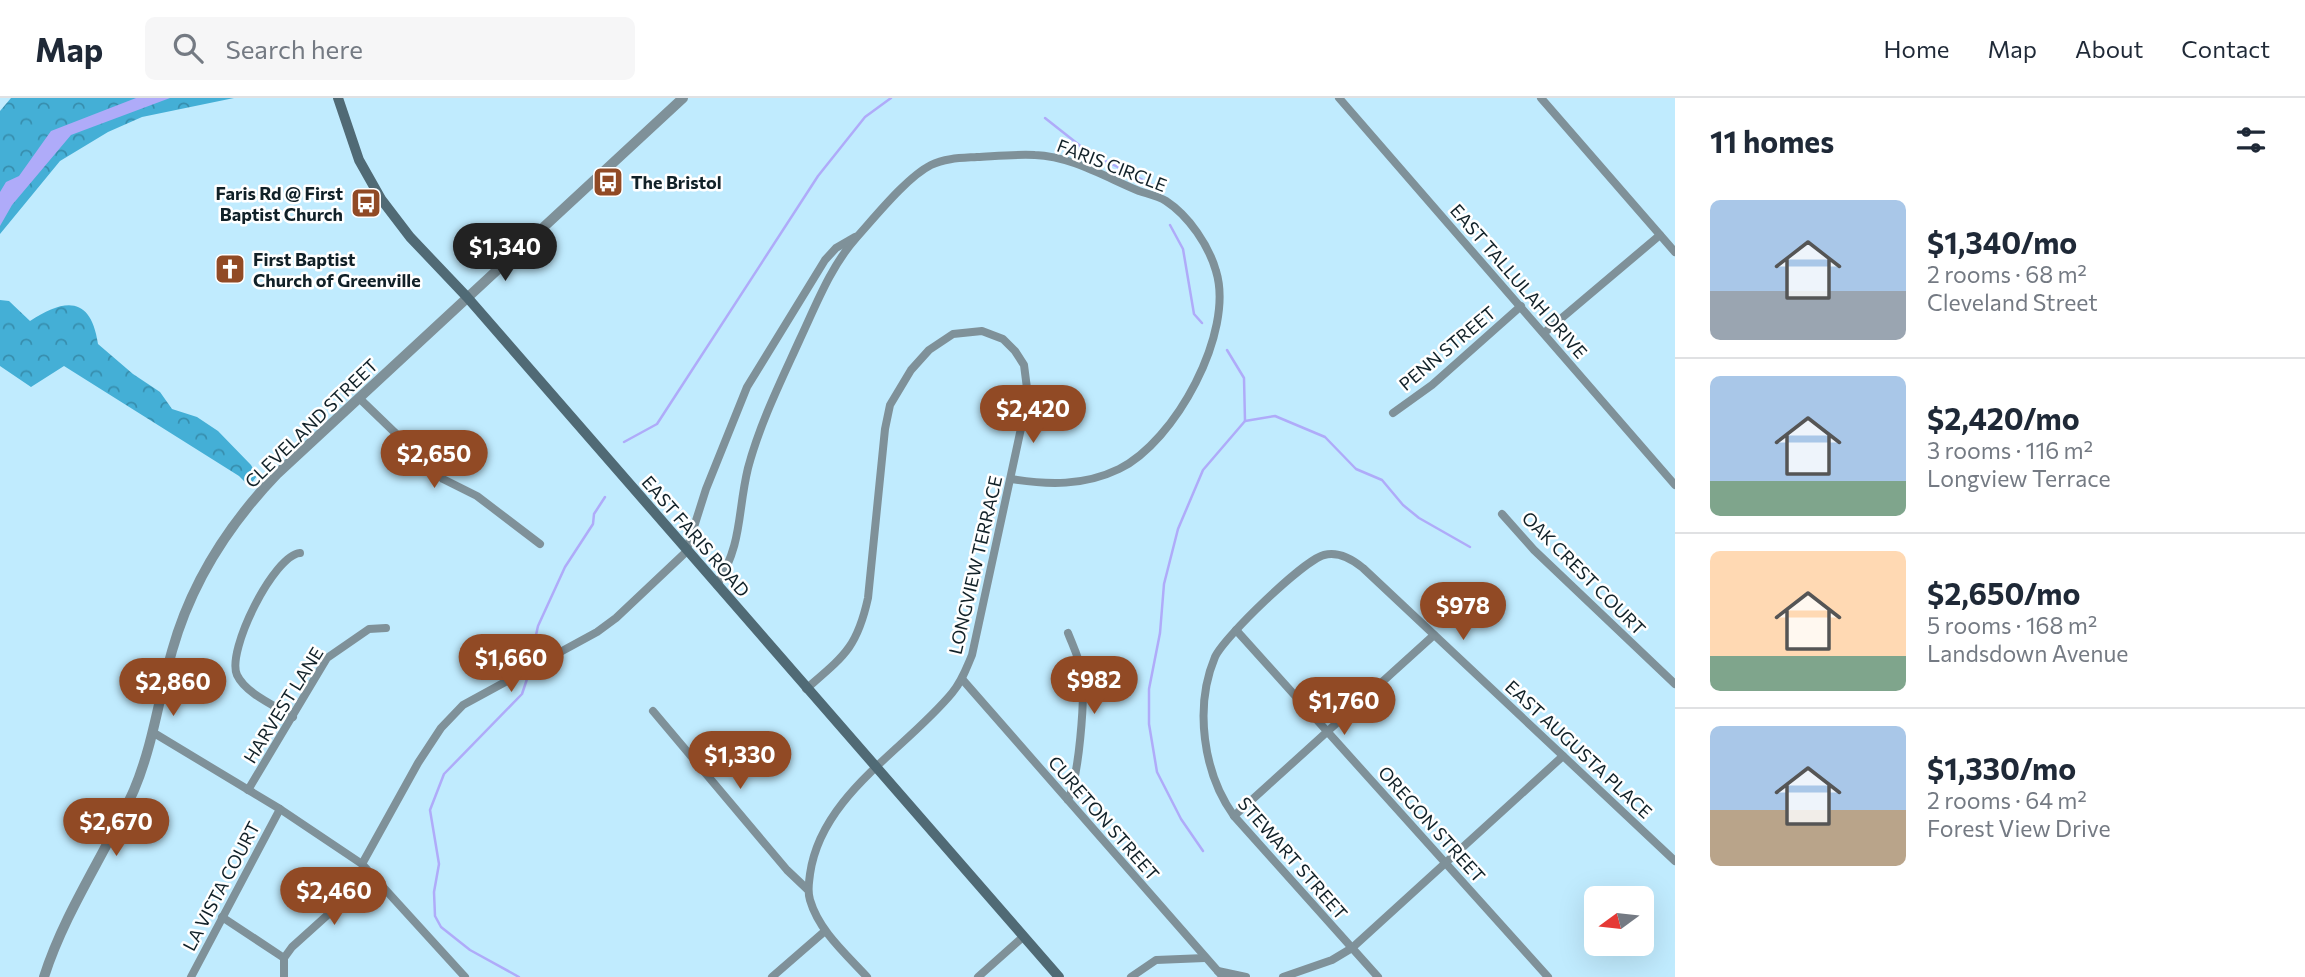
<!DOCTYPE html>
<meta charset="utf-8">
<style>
:root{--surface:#fff;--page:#f6f6f7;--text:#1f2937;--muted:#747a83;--line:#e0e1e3;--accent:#914a25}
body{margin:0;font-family:Commissioner,sans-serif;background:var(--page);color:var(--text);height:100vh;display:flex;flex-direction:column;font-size:26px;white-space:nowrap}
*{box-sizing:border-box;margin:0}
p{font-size:23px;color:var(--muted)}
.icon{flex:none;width:38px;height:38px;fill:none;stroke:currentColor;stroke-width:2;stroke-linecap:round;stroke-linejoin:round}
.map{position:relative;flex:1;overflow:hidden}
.details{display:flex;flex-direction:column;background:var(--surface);width:630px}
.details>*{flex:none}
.needle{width:46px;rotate:255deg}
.fabs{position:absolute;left:1584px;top:788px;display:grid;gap:14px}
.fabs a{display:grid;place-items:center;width:70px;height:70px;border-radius:10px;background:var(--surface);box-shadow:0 7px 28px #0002;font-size:35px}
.price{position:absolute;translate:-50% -60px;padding:0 16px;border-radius:24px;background:var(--accent);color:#fff;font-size:23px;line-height:46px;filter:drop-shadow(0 2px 4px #0008)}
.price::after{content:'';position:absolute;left:50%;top:42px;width:21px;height:16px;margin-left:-10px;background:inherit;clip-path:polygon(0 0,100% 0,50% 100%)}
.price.on{background:#222;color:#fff}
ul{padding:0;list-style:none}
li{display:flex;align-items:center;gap:21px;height:175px;padding:0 35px}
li+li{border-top:2px solid var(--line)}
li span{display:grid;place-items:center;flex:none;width:196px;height:140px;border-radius:10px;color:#555}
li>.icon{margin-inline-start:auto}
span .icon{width:84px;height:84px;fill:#fffc;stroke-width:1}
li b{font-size:30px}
h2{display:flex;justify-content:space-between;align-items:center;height:84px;padding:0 35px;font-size:30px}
header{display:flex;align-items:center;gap:42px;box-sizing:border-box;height:98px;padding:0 35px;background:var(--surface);border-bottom:2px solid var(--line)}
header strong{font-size:33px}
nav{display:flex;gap:38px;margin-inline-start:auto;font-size:24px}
.search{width:490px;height:63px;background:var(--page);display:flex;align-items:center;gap:18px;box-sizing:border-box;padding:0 24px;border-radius:10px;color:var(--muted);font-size:26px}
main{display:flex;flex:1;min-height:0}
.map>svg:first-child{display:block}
.forest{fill:url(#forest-crowns)}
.water{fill:#afabf9}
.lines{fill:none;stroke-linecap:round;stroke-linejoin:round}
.stream{stroke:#afabf9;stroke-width:2.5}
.minor{stroke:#7f9199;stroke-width:8}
.tertiary{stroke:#7f9199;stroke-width:10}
.secondary{stroke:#506a75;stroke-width:10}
.labels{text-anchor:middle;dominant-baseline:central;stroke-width:5;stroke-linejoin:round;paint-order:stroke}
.street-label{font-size:18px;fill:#112128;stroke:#fff}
.poi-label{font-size:18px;font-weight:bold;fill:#112128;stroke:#fff;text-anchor:start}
</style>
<header>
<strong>Map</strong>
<div class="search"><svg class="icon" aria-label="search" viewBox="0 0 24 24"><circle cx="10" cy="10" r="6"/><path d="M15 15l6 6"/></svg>Search here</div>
<nav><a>Home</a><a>Map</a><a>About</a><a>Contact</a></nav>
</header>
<main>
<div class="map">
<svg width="1675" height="879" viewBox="0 0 1675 879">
<defs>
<pattern id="forest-crowns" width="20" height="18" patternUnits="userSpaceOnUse" patternTransform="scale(1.75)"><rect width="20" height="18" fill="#44afd6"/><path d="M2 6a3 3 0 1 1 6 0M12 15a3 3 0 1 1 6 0" fill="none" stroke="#378eae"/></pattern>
</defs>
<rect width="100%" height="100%" fill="#c0ebfe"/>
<g class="forest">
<path d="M11 0H234L142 19 108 34 60 63 0 136V13Z"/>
<path d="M0 202 9 203 30 223C65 200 91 198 98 246L133 276 160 294 172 311 197 319 218 333 251 367 257 378 249 388 239 378 64 268 31 289 0 268Z"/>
</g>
<path class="water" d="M136 0H170L71 37 12 107 0 128V94L6 84 19 78 51 33Z"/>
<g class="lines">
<g class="stream">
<path d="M1045 20 1088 54 1153 87"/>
<path d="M1170 127 1183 151 1194 216 1202 225"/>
<path d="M1245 323 1275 318 1325 339 1356 371 1382 382 1403 407 1419 420 1470 449"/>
<path d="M624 344 657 326 818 78 865 19 891 0"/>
<path d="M530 564 538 528 565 469 593 426 594 416 605 399"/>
<path d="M1203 753 1181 721 1157 674 1149 626V591L1160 535 1164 486 1178 431 1203 372 1245 323 1244 280 1227 252"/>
<path d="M519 879 470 852 441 829 435 818 434 794 439 766 430 712 444 676 522 596 528 578"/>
</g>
<g class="minor">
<path d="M1339 0 1675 387"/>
<path d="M1541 0 1675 154"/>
<path d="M1544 235 1660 137"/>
<path d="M359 300 443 381 477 398 540 446"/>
<path d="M1393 315 1432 287 1521 208"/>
<path d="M1502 416 1534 452 1675 586"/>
<path d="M717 487C743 444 737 416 748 370 760 325 781 283 800 241 816 207 831 168 856 140 875 119 907 79 931 67 945 60 962 60 977 59 996 58 1016 56 1035 57 1071 58 1107 80 1139 93 1148 96 1158 98 1166 103 1189 118 1209 148 1216 173 1235 234 1175 344 1119 371 1084 388 1048 387 1011 381"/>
<path d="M1236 532 1548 879"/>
<path d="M962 581 1223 879"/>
<path d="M806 591C844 558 857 550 868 500L885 331 890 307 911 272 929 252 953 236 982 233 1003 241 1015 253 1024 267 1028 298 972 557C966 571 962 583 952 595 905 652 821 697 810 776 809 786 807 792 810 802 819 833 846 856 867 879"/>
<path d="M653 613 787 772 807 791"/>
<path d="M293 619C276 608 246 596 237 577 226 553 274 457 300 455"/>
<path d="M154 635 280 711 362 766 465 879"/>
<path d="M248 692 327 560 369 531 386 530"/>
<path d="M1068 702C1079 678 1085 603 1082 576 1080 562 1073 548 1068 535"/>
<path d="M1234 718 1434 537"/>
<path d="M362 766 418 665 441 630 463 607 597 534 616 520 686 454 706 391 747 289 825 162 836 150 855 139"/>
<path d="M222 819 284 860"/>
<path d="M1218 873 1246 879"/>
<path d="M191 879 280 711"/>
<path d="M284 879V860L292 849 373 776"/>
<path d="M772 879 825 833"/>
<path d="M978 879 1023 839"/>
<path d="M1131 879 1156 862 1205 860"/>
<path d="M1283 879 1332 862 1352 850 1563 658"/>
<path d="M1378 879 1234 718C1203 675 1194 609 1215 559 1224 539 1304 462 1324 457 1339 453 1352 461 1363 470L1675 763"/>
</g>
<path class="tertiary" d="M44 879C65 813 106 755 134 692 153 647 159 599 172 553 191 485 229 426 277 376L683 0"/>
<path class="secondary" d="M338 0 359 62 381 101 410 139 467 199 1059 879"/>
</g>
<defs>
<g id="bus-square" transform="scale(1.575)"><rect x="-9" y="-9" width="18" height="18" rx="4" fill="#914a25" stroke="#fff"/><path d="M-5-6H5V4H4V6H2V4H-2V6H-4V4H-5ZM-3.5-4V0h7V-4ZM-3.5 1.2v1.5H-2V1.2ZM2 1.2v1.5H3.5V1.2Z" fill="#fff"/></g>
<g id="church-square" transform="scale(1.575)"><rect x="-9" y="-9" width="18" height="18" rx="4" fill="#914a25" stroke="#fff"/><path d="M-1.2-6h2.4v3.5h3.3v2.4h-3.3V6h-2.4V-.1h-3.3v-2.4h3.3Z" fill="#fff"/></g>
</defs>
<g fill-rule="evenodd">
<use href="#bus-square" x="608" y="84"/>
<use href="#bus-square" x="366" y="105"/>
<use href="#church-square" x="230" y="171"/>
</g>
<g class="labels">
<g class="street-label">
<text transform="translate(1112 67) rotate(21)">FARIS CIRCLE</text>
<text transform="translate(1519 183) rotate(49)">EAST TALLULAH DRIVE</text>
<text transform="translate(1447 250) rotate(-40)">PENN STREET</text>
<text transform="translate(311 325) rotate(-44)">CLEVELAND STREET</text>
<text transform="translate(696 438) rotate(49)">EAST FARIS ROAD</text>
<text transform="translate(975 467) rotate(-77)">LONGVIEW TERRACE</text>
<text transform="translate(1584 475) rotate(45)">OAK CREST COURT</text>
<text transform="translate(283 607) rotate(-58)">HARVEST LANE</text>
<text transform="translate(1579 651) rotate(43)">EAST AUGUSTA PLACE</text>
<text transform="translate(1104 720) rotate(49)">CURETON STREET</text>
<text transform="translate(1432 726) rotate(48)">OREGON STREET</text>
<text transform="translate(1293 760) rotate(49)">STEWART STREET</text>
<text transform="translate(221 788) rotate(-62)">LA VISTA COURT</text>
</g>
<g class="poi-label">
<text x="631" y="84">The Bristol</text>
<text x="343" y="95" text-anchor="end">Faris Rd @ First<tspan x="343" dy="21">Baptist Church</tspan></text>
<text x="253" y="161">First Baptist<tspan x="253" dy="21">Church of Greenville</tspan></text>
</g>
</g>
</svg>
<div class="fabs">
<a><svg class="needle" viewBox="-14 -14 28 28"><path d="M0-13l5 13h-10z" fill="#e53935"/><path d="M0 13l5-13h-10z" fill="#747a83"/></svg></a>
</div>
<b class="price on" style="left:505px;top:185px">$1,340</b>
<b class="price" style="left:1033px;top:347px">$2,420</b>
<b class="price" style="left:434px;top:392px">$2,650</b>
<b class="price" style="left:1463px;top:544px">$978</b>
<b class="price" style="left:511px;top:596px">$1,660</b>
<b class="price" style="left:1094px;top:618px">$982</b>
<b class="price" style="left:173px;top:620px">$2,860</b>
<b class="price" style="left:1344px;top:639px">$1,760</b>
<b class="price" style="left:740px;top:693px">$1,330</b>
<b class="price" style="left:116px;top:760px">$2,670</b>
<b class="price" style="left:334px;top:829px">$2,460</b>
</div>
<section class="details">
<h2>11 homes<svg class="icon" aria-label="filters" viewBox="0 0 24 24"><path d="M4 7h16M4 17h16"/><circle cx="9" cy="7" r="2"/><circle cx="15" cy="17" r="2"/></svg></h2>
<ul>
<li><span style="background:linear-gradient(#a9c7e8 65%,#9aa5b1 0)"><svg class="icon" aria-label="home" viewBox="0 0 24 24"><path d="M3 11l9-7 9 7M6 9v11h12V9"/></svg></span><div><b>$1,340/mo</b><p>2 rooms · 68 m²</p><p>Cleveland Street</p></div></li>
<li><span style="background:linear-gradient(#a9c7e8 75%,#7fa58c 0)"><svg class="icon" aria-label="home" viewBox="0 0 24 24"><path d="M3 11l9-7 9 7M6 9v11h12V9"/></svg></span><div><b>$2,420/mo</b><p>3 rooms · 116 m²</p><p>Longview Terrace</p></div></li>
<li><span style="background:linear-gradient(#ffd9b3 75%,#7fa58c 0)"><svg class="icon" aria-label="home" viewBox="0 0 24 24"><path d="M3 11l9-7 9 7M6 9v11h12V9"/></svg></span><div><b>$2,650/mo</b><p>5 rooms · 168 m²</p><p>Landsdown Avenue</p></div></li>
<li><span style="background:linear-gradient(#a9c7e8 60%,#b9a48a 0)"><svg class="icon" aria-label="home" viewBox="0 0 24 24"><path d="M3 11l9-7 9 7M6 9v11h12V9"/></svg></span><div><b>$1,330/mo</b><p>2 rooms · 64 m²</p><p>Forest View Drive</p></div></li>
</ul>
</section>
</main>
